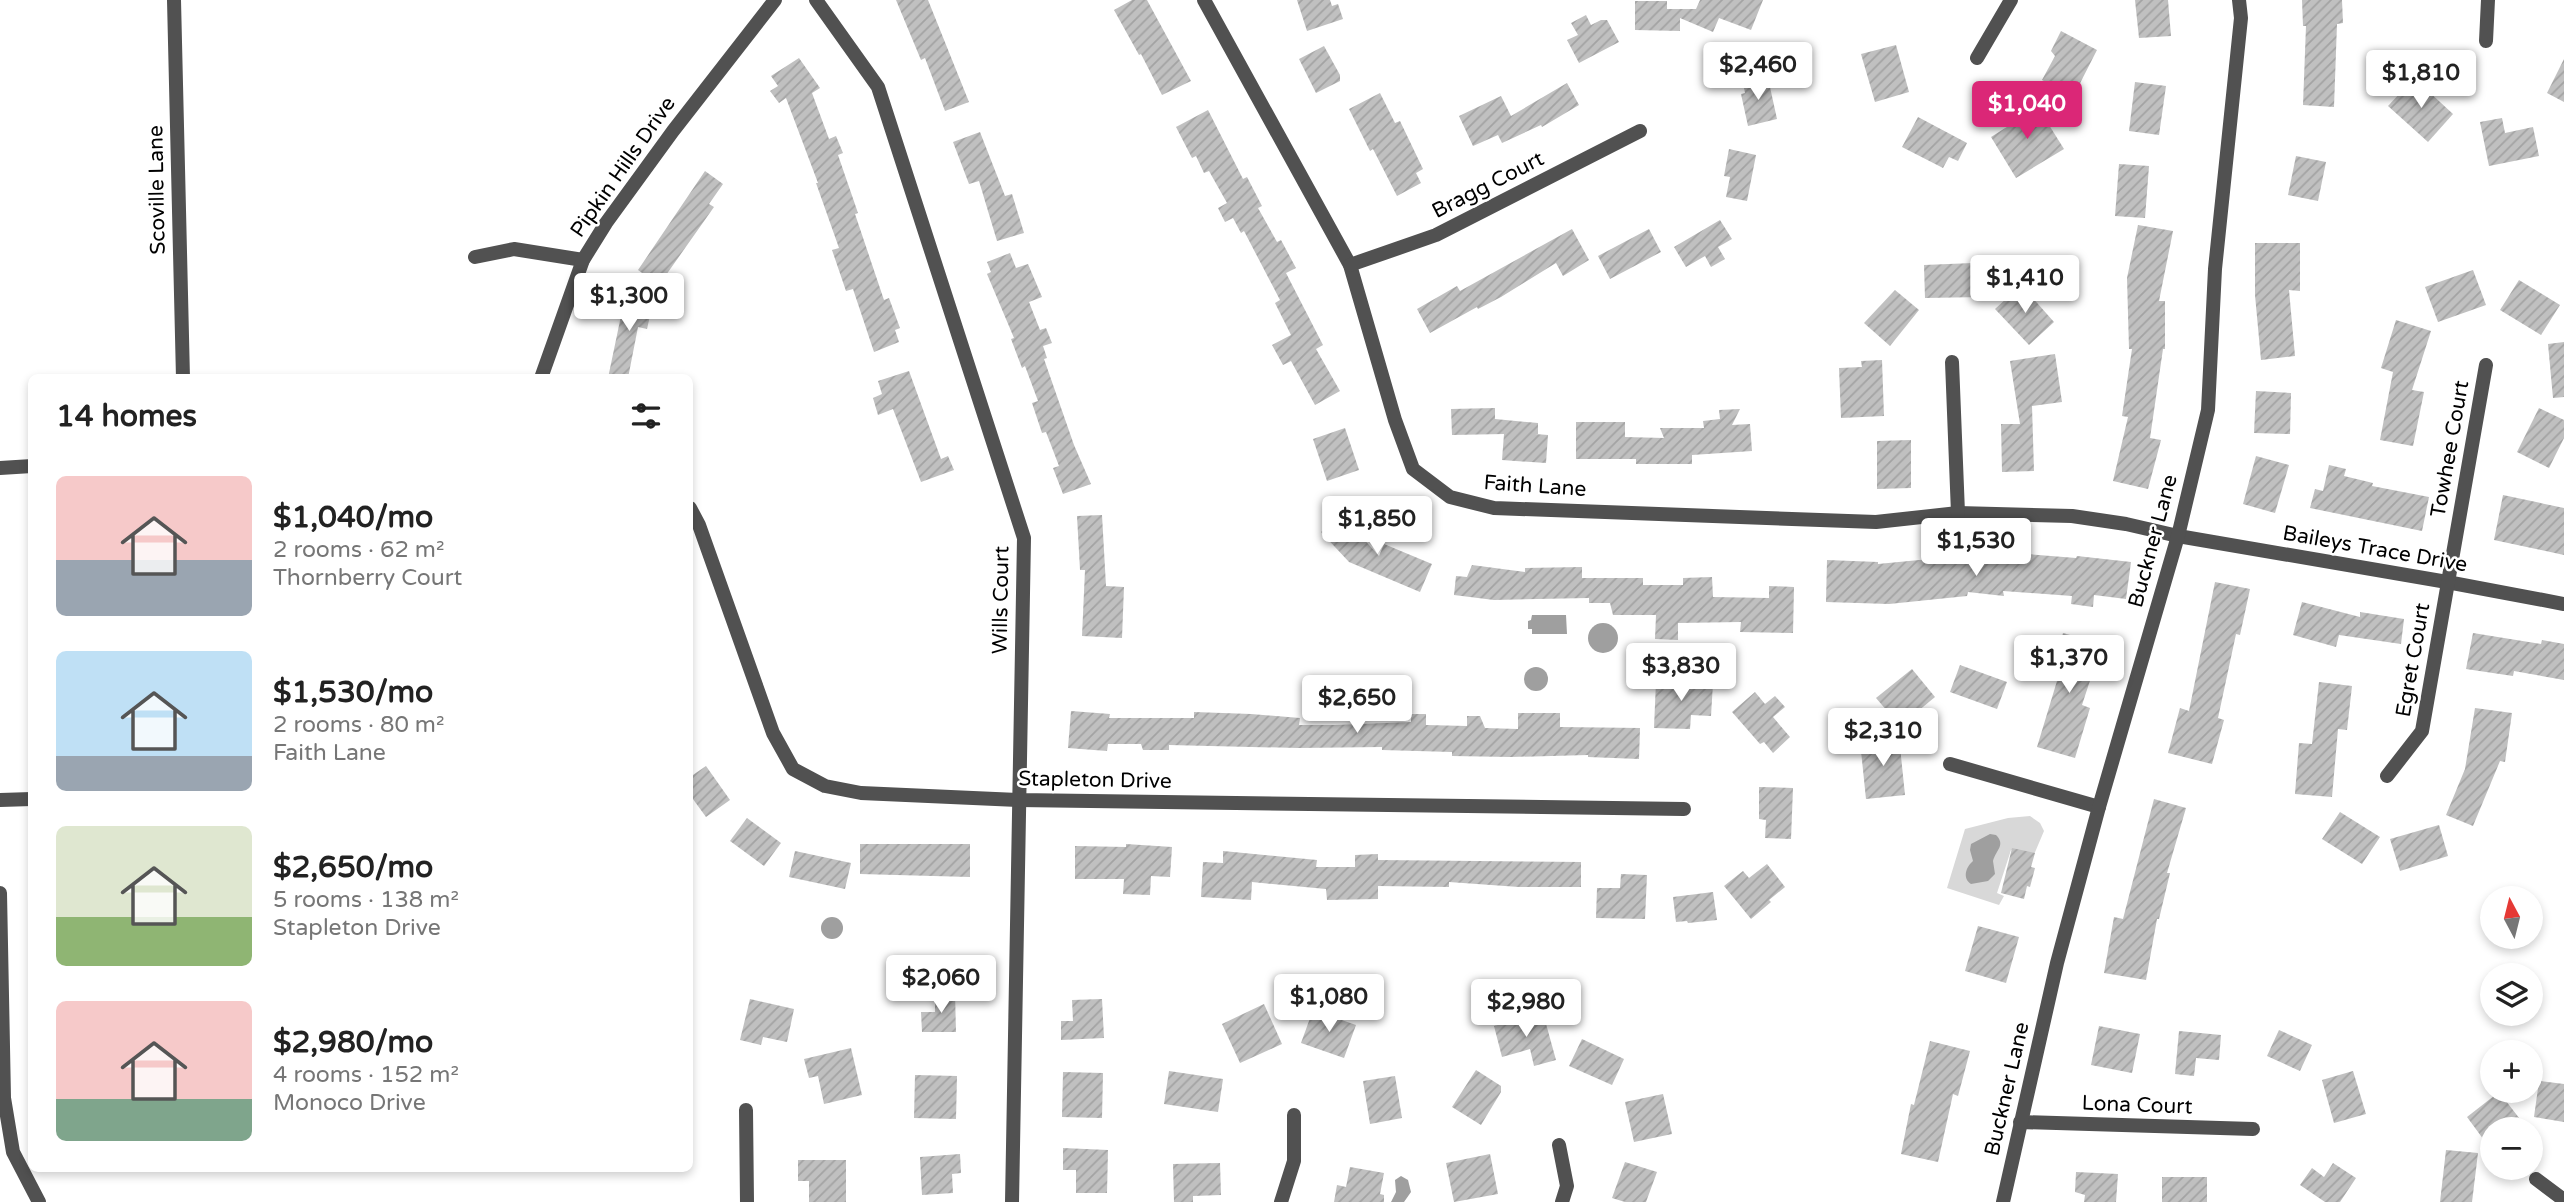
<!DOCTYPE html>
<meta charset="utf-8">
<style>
:root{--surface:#fff;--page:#f6f6f6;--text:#222;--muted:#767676;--accent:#db2777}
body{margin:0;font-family:"Varela Round",sans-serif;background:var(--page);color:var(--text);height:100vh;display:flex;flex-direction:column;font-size:26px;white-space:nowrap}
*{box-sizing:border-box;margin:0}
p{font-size:23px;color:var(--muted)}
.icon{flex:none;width:38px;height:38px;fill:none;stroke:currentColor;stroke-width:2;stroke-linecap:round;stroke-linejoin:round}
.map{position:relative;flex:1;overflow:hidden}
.details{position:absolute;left:28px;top:374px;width:665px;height:798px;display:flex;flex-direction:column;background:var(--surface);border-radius:10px;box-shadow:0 4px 10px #0003}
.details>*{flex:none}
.needle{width:46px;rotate:353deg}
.buttons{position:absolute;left:2480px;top:886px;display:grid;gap:14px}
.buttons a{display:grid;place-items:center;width:63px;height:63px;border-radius:50%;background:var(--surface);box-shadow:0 4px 10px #0003;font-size:35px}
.price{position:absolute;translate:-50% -60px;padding:0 16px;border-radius:7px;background:#fff;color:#222;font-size:23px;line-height:46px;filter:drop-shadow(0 2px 4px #0008)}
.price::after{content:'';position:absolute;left:50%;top:42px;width:21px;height:16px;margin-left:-10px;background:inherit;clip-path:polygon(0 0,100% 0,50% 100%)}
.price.on{background:var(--accent);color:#fff}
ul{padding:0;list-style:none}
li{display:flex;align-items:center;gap:21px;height:175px;padding:0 28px}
li span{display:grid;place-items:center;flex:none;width:196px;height:140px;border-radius:10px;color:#555}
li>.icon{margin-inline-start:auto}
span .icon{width:84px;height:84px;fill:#fffc;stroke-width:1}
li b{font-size:30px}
h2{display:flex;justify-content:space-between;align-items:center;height:84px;padding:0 28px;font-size:30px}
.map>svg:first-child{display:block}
.grass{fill:#d8d8d8}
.water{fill:#9f9f9f}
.building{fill:url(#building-hatch)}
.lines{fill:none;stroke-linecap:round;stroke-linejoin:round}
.street{stroke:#515151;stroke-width:14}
.labels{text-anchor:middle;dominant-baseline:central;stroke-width:5;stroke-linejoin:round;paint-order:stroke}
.street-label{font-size:21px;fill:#000;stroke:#fff}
</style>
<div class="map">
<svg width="2564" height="1202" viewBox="0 0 2564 1202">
<defs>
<pattern id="building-hatch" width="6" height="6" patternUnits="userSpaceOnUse" patternTransform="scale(1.75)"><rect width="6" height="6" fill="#c0c0c0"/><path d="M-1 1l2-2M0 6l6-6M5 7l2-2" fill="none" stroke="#a3a3a3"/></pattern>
</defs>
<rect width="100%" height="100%" fill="#fff"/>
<path class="grass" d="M2030 816 2040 823 2044 831 2033 857 2011 850 1997 893 2004 896 1999 905 1947 888 1965 829 2008 818Z"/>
<g class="water">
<path d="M1532 615H1566L1567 634H1532V629H1528V621L1531 620Z"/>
<circle cx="1603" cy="638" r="15"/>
<circle cx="1536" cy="679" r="12"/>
<path d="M1990 834 1996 835C2006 845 1996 850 1993 861L1995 874 1988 881 1971 884C1962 878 1966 867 1973 861L1970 850 1971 844Z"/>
<circle cx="832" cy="928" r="11"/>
<path d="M1401 1176 1408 1180 1411 1192 1404 1202H1391L1396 1192 1395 1180Z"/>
</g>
<g class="building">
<path d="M896 0H928L969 102 945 111 925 58 921 60Z"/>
<path d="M1132 0H1147L1191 81 1162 95 1141 54 1139 55 1114 10Z"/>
<path d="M1297 0H1330L1332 6 1338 4 1343 19 1307 31Z"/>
<path d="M1700 0H1763L1751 30 1719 18 1713 32 1680 18V31L1635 30V1H1667V9H1696Z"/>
<path d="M2135 0H2168L2171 36 2139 38Z"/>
<path d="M2302 0H2342L2343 23 2337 24 2334 107 2303 105 2306 26H2303Z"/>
<path d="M1586 15 1591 25 1601 20H1607L1619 42 1579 63 1567 40 1578 35 1571 23Z"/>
<path d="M2061 31 2097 50 2073 97 2042 80 2055 56 2051 51Z"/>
<path d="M1896 45 1909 92 1875 102 1861 54Z"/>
<path d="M1324 46 1340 75V81L1316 93 1299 59Z"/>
<path d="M799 58 820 88 812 93 829 139 836 136 843 153 838 155 858 213 855 214 884 300 889 298 900 328 895 330 899 342 874 352 853 289 846 291 832 250 839 248 816 183H818L786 98 779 103 770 91 778 86 771 76Z"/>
<path d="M2564 59V102L2547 93Z"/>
<path d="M1768 78 1777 119 1748 126 1741 94 1745 93 1743 83Z"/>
<path d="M2414 78 2453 114 2428 142 2388 106Z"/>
<path d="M2135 82 2166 86 2159 135 2129 131Z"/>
<path d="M1567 83 1579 105 1542 127 1541 125 1502 143 1498 135 1473 146 1459 116 1501 96 1511 116Z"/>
<path d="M1380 93 1395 123 1400 121 1423 169 1416 173 1421 183 1397 196 1373 149 1370 151 1349 109Z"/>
<path d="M2034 101 2064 149 2016 178 1991 137 2018 120 2014 113Z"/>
<path d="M1208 110 1243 179 1247 177 1262 206 1258 208 1277 242 1281 240 1296 268 1286 273 1323 345 1316 349 1340 391 1315 405 1291 361 1283 365 1272 345 1291 335 1275 303 1280 300 1244 231 1241 233 1233 218 1225 222 1218 208 1227 203 1209 171 1204 173 1196 156 1192 158 1176 127Z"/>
<path d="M1918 117 1967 143 1958 161 1949 157 1943 168 1902 147Z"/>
<path d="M2502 118 2505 133 2533 127 2539 156 2489 166 2480 122Z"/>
<path d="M980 132 1005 196 1012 194 1024 233 997 241 979 181 969 184 953 142Z"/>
<path d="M1729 149 1756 155 1747 201 1726 197 1730 177 1724 176Z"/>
<path d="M2296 156 2326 162 2318 201 2288 195Z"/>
<path d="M2119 164 2149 166 2145 218 2115 216Z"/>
<path d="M705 171 723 184 709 204 714 207 659 285 638 270Z"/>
<path d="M1720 220 1732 239 1718 247 1725 259 1711 267 1705 256 1686 267 1674 247Z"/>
<path d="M2138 225 2173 231 2159 301H2165V349H2163L2150 438 2161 440 2148 489 2113 481 2128 417 2122 416 2132 349H2129L2127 278Z"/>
<path d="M1572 229 1589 260 1563 276 1556 263 1501 297 1478 309 1477 307 1430 333 1417 309 1457 286 1460 291Z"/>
<path d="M1649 229 1661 252 1610 279 1598 256Z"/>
<path d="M2255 243H2300V291L2289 290 2295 356 2261 360 2255 295Z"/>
<path d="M1010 253 1016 268 1028 264 1042 297 1029 302 1040 330 1046 328 1052 343 1043 346 1047 358 1044 359 1074 445 1091 484 1063 494 1053 468 1059 466 1046 432 1042 433 1032 403 1038 401 1025 366 1022 368 1011 339 1014 338 987 274 991 272 987 262Z"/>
<path d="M1973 263V275H1981L1982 297 1925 298 1924 265Z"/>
<path d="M2473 270 2486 305 2438 322 2425 287Z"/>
<path d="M2519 280 2560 305 2541 335 2500 310Z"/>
<path d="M2021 285 2054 322 2029 345 1995 309Z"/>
<path d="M1895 290 1919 310 1890 346 1864 323Z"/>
<path d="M626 292 654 298 647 329 638 327 628 378H608Z"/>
<path d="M2396 320 2431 331 2412 390 2424 392 2413 446 2380 440 2393 372 2381 368Z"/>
<path d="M2564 342V397L2553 398 2548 344Z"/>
<path d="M2055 354 2062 402 2032 406 2034 471 2002 472 2001 424H2020L2010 361Z"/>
<path d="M1882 360 1884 416 1841 418 1839 368 1862 367 1861 361Z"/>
<path d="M909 371 941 459 948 456 954 470 921 482 893 409 878 415 873 398 882 394 878 381Z"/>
<path d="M2256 391 2291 393 2290 434 2254 433Z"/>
<path d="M1495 408V419L1538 423V434H1535L1548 435 1546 463 1502 460 1504 434 1452 435 1451 409Z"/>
<path d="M2539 408 2564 420V438L2549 468 2517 452Z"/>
<path d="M1740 409 1732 425 1750 424 1752 451 1692 455V464H1636V459H1576V422H1625V437L1664 438 1660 428H1704L1703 421 1720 419 1719 410Z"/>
<path d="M1345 428 1359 470 1327 481 1313 439Z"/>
<path d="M1911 440V488L1877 489V441Z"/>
<path d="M2256 456 2289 465 2275 513 2243 504Z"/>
<path d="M2329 465 2346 469 2344 476 2373 483 2372 486 2429 497 2422 531 2310 508 2315 489 2323 491Z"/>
<path d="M2503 495 2564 508V555L2494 540Z"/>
<path d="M1341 514 1379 556 1384 544 1432 564 1420 592 1349 562 1321 532Z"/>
<path d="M1102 515 1106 586 1124 587 1122 638 1082 636 1085 570H1080L1077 516Z"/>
<path d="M2002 552 2076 558 2077 556 2131 562 2126 599 2094 595 2093 607 2071 604 2072 596 2003 591 2004 596 1968 592 1967 596 1889 604 1826 602 1827 560 1878 562V564Z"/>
<path d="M1472 565 1525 572V568L1582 567V578H1643V585H1683V578L1712 577 1713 597 1769 598V586L1794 587 1793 633 1740 632 1741 622 1678 623V640L1655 639 1656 615H1613L1610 603H1589V598L1494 600 1454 595 1456 576 1467 577Z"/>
<path d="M2215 582 2250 589 2240 635 2236 634 2218 718 2224 720 2212 764 2168 753 2180 708 2189 711Z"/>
<path d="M2302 602 2360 617V612L2404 619 2401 644 2339 635 2336 647 2293 635Z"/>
<path d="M2063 633 2102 644 2082 705 2090 708 2075 758 2037 747 2057 681 2049 679Z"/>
<path d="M2473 633 2541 644 2542 640 2564 644V680L2514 671 2513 676 2466 669Z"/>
<path d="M1960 665 2007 682 1997 709 1950 692Z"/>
<path d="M1912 669 1935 697 1900 726 1876 698Z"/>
<path d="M1656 681 1713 683 1711 716 1691 715 1690 729 1654 728Z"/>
<path d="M2319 682 2352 686 2347 730 2338 729 2332 797 2295 794 2299 743 2312 744Z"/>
<path d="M1755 692 1765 704 1775 696 1785 707 1773 717 1790 737 1773 753 1764 742 1760 744 1732 712Z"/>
<path d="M2475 708 2512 713 2505 762 2500 761 2473 826 2446 815 2465 769Z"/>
<path d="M1071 711 1110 714 1109 718H1194V712L1251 714 1300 718 1299 725H1335L1411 722V714H1426V725L1467 726V716H1480L1485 728 1518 729V713H1560V727L1640 728 1639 759 1588 757V755L1511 757 1452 756V752L1382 750V747L1298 748 1169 745V750H1143L1141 744H1108L1107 751 1068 748Z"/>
<path d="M1899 737 1905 795 1866 799 1860 741Z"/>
<path d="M706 766 730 800 706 817 690 795V777Z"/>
<path d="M1759 787 1793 788 1791 839 1765 838 1766 820 1759 819Z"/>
<path d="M2154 799 2186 808 2167 873H2170L2159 919H2157L2146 980 2104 973 2114 917 2123 919Z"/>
<path d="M2340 812 2380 837 2362 864 2322 839Z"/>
<path d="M747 818 781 843 764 866 730 841Z"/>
<path d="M2439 825 2448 856 2400 871 2390 839Z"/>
<path d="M860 844H970V877L860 874Z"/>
<path d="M1126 844 1172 847 1170 877 1151 876 1150 895 1123 894 1124 879H1075V846L1126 847Z"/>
<path d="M2012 848 2035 853 2031 867 2035 868 2030 887 2027 886 2024 899 2001 893Z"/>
<path d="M795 851 851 863 845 889 789 877Z"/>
<path d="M1223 851 1317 860 1316 867H1355V855L1378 854V860L1581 862V887H1519L1449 882V887L1378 886V899L1327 900 1326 889 1252 882 1251 900 1201 897 1203 862 1223 863Z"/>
<path d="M1767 864 1785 887 1769 900 1771 902 1751 919 1724 886 1743 871 1749 878Z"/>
<path d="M1621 874 1647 875 1645 919 1596 918 1597 888H1620Z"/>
<path d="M1713 892 1717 920 1688 923 1687 921 1676 922 1673 897Z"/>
<path d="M1978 926 2019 937 2006 983 1965 971Z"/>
<path d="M935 993H955L956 1032H922L921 1012H935Z"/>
<path d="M750 999 794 1009 787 1042 763 1037 761 1045 740 1040Z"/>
<path d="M1102 999 1104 1038 1061 1040V1021H1073L1072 1000Z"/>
<path d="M1264 1004 1282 1044 1240 1063 1222 1024Z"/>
<path d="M1313 1010 1356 1025 1344 1058 1301 1043Z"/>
<path d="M1543 1013 1556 1060 1534 1066 1530 1049 1502 1057 1494 1026Z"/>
<path d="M2099 1026 2140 1034 2132 1073 2091 1065Z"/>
<path d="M2279 1030 2312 1045 2300 1071 2267 1056Z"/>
<path d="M2179 1031 2221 1035 2219 1060 2196 1058 2194 1076 2175 1074Z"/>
<path d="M1582 1039 1624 1059 1612 1085 1569 1066Z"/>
<path d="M1930 1041 1970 1051 1958 1096 1953 1094 1938 1162 1901 1154 1911 1104 1914 1105Z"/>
<path d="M851 1048 862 1095 824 1104 818 1076 809 1078 804 1059Z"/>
<path d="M1476 1070 1501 1086V1092L1481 1125 1452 1107Z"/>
<path d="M1169 1071 1223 1079 1218 1112 1164 1104Z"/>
<path d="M2353 1071 2366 1114 2334 1123 2322 1080Z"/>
<path d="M1063 1072 1103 1073 1102 1118 1062 1117Z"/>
<path d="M915 1075 957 1076 956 1119 914 1118Z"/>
<path d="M1395 1076 1402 1118 1370 1124 1363 1081Z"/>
<path d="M2539 1081 2564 1084V1122L2534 1117Z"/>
<path d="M2499 1092 2523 1123 2515 1129H2492V1151L2467 1117Z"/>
<path d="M1663 1094 1672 1134 1634 1142 1625 1102Z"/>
<path d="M1063 1148 1108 1150 1107 1193H1076V1170H1063Z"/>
<path d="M2446 1150 2478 1153 2472 1202H2440Z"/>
<path d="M960 1154 961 1173 952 1174 953 1193 922 1195 920 1157Z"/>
<path d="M1490 1154 1498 1194 1454 1202 1446 1163Z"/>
<path d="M798 1160H846V1202H809V1181H798Z"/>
<path d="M1625 1162 1657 1172 1646 1202H1625L1612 1198Z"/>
<path d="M1220 1163 1221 1195 1193 1196V1202H1174L1173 1164Z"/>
<path d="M2333 1163 2356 1178 2340 1202H2325L2300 1185 2312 1168 2324 1177Z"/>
<path d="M1350 1167 1384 1173 1380 1194 1384 1195V1202H1334L1337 1185 1346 1187Z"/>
<path d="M2076 1172 2118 1174 2116 1202H2084L2085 1195 2075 1192Z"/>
<rect x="2162" y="1177" width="45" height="25"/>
</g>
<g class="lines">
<g class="street">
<path d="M174 0 183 378"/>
<path d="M816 0 878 87 1024 538 1012 1202"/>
<path d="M1204 0 1350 265 1395 420 1413 469 1450 497 1494 508 1876 522 1958 513 2072 516 2126 524 2178 536 2447 582 2564 604"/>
<path d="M2486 41 2488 0"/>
<path d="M1977 58 2011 0"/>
<path d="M475 257 514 249 583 260"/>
<path d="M1350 265 1436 235 1640 131"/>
<path d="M1952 362 1958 513"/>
<path d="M541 378 583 260 606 223 673 131 775 0"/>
<path d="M0 468 32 466"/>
<path d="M690 508 699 525 773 733 793 769 825 786 861 793 1018 800 1684 809"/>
<path d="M1950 764 2099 807"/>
<path d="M2387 776 2422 731 2486 365"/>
<path d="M0 800 32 799"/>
<path d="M0 893 4 1098 13 1152 39 1202"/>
<path d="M746 1110 747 1202"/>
<path d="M2020 1122 2253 1129"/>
<path d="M1559 1145 1567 1186 1562 1202"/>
<path d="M2536 1179 2564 1200"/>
<path d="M1281 1202 1294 1161V1115"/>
<path d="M2003 1202 2057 963 2099 807 2178 536 2208 410 2215 269 2241 18 2239 0"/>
</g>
</g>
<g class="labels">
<g class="street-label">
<text transform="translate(623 167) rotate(-55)">Pipkin Hills Drive</text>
<text transform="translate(1488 185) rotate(-27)">Bragg Court</text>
<text transform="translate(157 190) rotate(-91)">Scoville Lane</text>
<text transform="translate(2450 449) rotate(-80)">Towhee Court</text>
<text transform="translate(1535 486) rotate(4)">Faith Lane</text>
<text transform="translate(2153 541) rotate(-75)">Buckner Lane</text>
<text transform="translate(2375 549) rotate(10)">Baileys Trace Drive</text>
<text transform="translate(1001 600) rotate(-89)">Wills Court</text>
<text transform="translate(2413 660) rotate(-80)">Egret Court</text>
<text transform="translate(1095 780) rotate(1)">Stapleton Drive</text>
<text transform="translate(2007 1089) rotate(-77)">Buckner Lane</text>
<text transform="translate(2137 1105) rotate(2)">Lona Court</text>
</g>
</g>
</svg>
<div class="buttons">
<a><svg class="needle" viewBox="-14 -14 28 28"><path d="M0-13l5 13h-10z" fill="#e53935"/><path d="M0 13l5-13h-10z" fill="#767676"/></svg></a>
<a><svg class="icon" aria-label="layers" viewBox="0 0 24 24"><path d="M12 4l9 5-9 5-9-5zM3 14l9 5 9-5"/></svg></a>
<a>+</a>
<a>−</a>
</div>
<b class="price" style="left:1758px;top:102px">$2,460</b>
<b class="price" style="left:2421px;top:110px">$1,810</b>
<b class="price on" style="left:2027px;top:141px">$1,040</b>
<b class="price" style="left:2025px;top:315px">$1,410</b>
<b class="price" style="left:629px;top:333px">$1,300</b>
<b class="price" style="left:1377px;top:556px">$1,850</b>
<b class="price" style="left:1976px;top:578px">$1,530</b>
<b class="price" style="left:2069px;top:695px">$1,370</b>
<b class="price" style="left:1681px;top:703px">$3,830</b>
<b class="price" style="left:1357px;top:735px">$2,650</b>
<b class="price" style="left:1883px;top:768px">$2,310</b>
<b class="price" style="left:941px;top:1015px">$2,060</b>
<b class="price" style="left:1329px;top:1034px">$1,080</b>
<b class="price" style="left:1526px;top:1039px">$2,980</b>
<section class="details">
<h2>14 homes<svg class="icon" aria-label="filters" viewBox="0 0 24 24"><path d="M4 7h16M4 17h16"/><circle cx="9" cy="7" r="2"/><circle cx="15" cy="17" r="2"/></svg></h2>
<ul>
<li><span style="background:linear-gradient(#f6c9c9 60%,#9aa5b1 0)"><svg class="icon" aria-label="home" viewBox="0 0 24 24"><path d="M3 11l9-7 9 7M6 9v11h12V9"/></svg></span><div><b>$1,040/mo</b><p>2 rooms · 62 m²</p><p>Thornberry Court</p></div></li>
<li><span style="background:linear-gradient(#bfe0f5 75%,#9aa5b1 0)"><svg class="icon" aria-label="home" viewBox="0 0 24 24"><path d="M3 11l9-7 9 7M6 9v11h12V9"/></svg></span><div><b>$1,530/mo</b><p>2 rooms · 80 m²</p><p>Faith Lane</p></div></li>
<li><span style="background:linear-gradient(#dfe7d0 65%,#8fb573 0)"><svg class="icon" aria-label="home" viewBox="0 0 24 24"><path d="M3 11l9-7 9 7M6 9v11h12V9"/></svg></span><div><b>$2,650/mo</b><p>5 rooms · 138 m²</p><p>Stapleton Drive</p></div></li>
<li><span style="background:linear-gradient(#f6c9c9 70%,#7fa58c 0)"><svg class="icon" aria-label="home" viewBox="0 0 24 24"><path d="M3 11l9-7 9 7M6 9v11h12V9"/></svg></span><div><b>$2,980/mo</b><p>4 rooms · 152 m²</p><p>Monoco Drive</p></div></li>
</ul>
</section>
</div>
